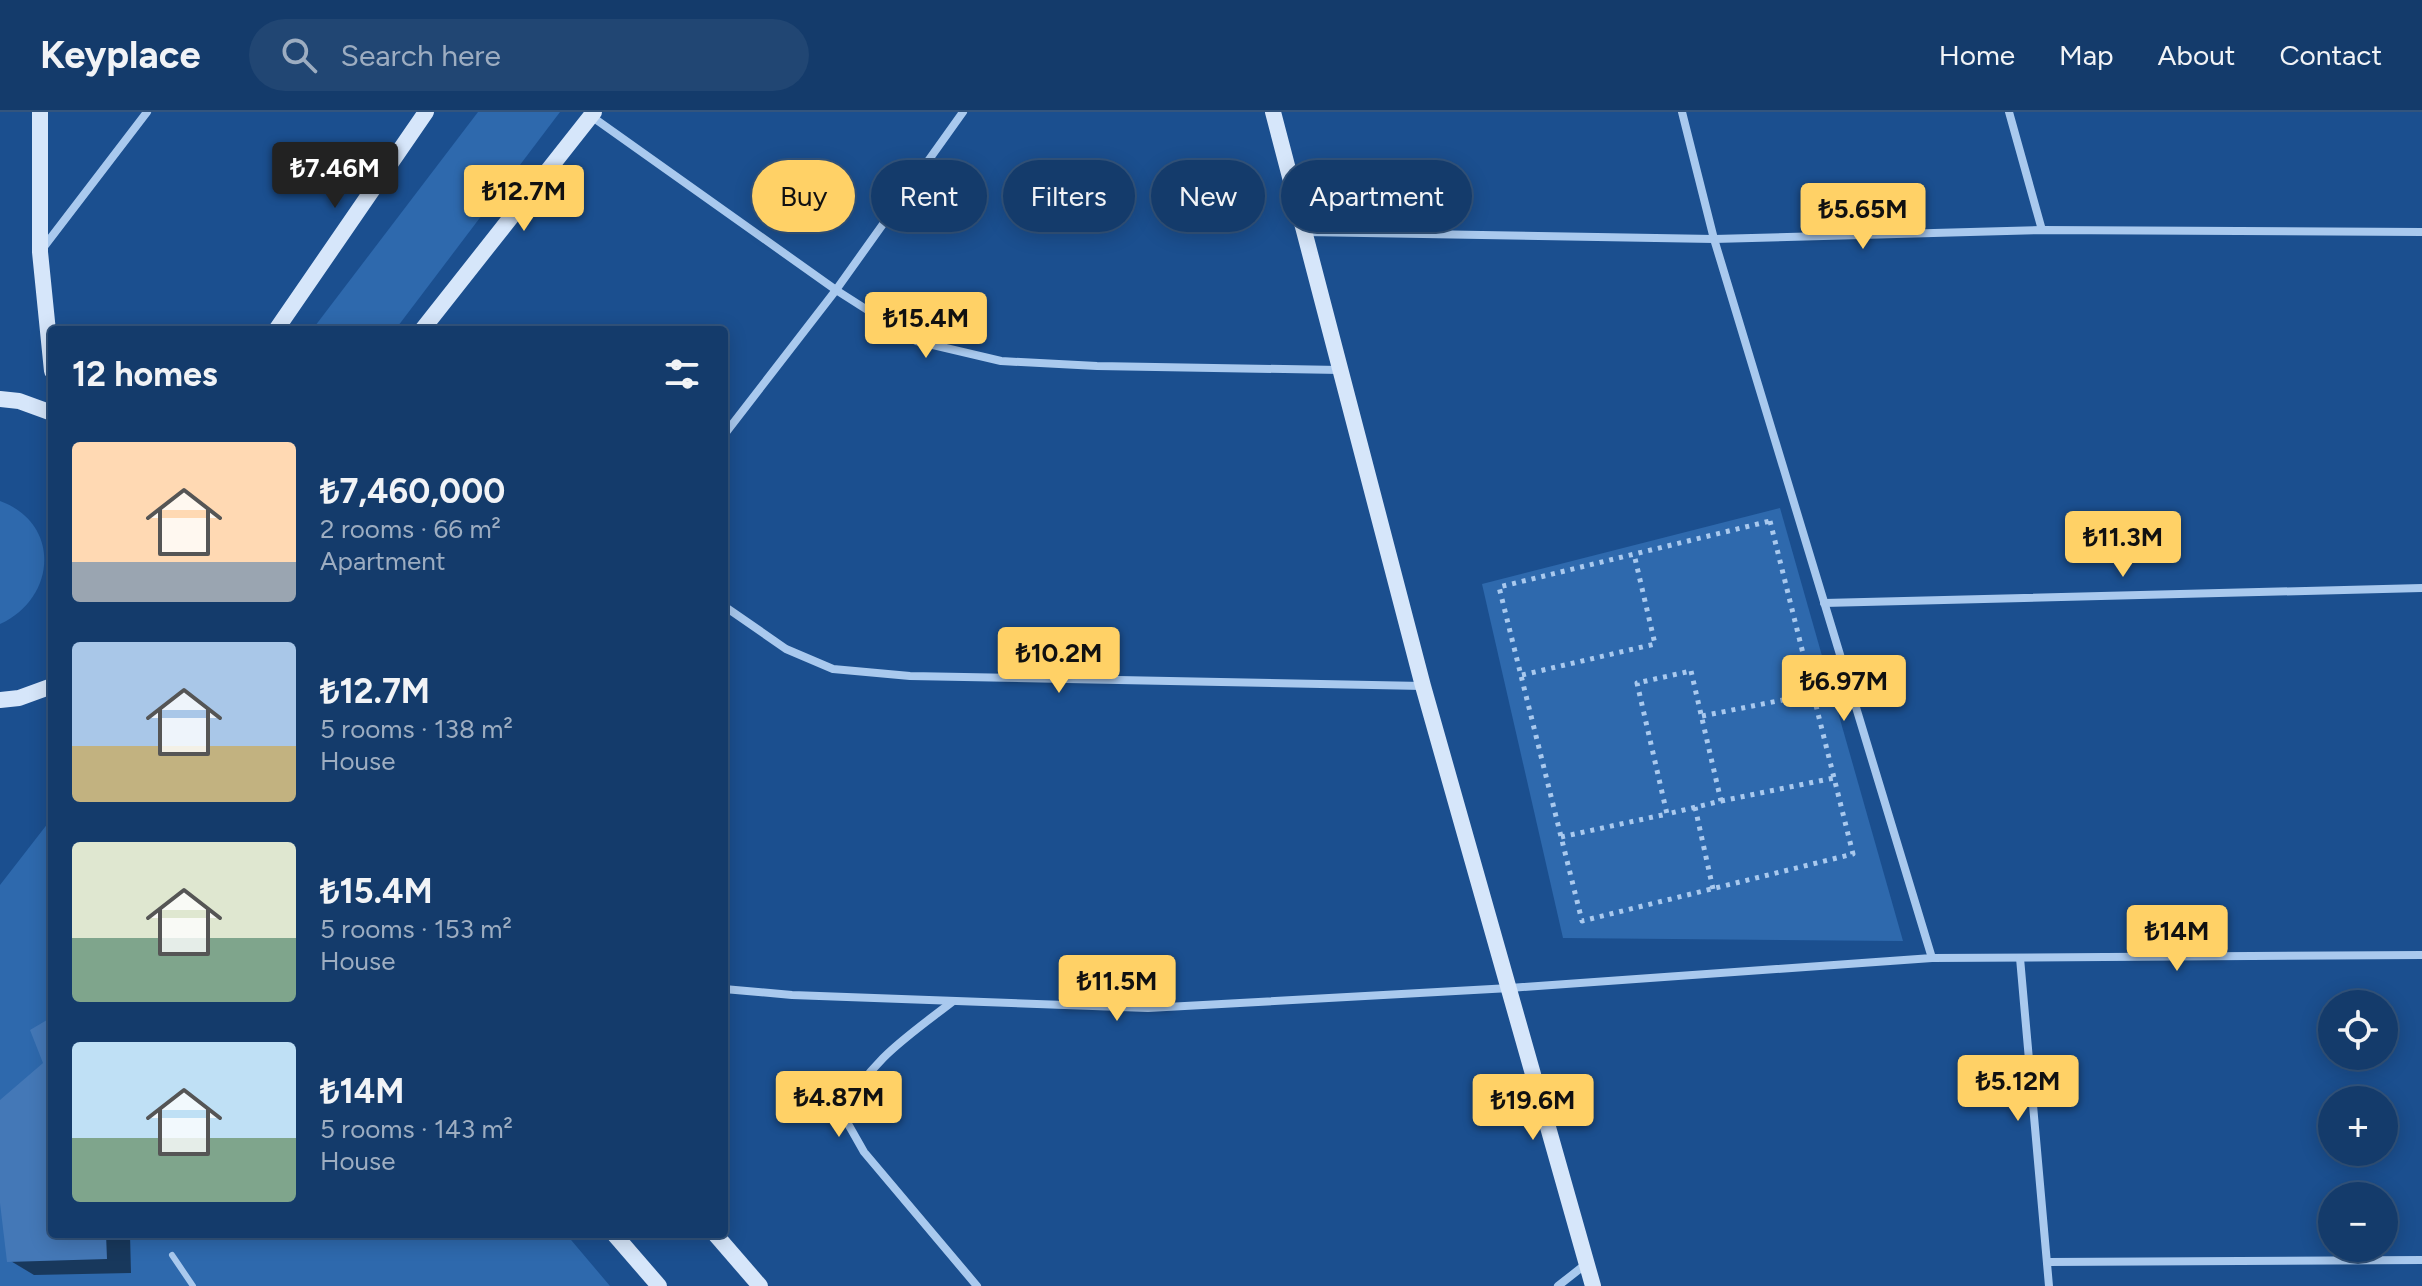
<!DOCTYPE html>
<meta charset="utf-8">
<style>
:root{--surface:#143b6b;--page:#214673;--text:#f1f3f6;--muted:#9dadc1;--line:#33557e;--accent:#ffd166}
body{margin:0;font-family:Figtree,sans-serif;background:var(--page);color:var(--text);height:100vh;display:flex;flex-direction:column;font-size:30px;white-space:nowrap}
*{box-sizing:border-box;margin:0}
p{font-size:26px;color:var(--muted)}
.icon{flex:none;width:44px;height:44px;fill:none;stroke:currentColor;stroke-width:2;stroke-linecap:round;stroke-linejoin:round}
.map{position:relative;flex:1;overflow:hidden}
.sheet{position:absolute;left:48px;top:214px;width:680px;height:912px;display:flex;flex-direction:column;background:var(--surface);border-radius:8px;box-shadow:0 4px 20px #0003,0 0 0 2px var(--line)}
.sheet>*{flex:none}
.top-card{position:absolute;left:752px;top:48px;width:760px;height:72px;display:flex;gap:16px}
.controls{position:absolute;left:2318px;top:878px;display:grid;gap:16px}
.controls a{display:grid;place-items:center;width:80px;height:80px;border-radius:50%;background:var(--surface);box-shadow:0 4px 20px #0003,0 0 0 2px var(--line);font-size:40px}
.price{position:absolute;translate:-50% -68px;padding:0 18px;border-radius:8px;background:var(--accent);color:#111;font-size:26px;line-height:52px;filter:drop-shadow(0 2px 4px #0008)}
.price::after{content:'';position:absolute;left:50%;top:48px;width:24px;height:18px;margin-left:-12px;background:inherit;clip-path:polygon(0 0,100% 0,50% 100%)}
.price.current{background:#222;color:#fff}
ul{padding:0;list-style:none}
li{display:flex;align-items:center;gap:24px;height:200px;padding:0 24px}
li span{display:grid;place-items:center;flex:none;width:224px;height:160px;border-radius:8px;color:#555}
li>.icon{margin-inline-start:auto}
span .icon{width:96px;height:96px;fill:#fffc;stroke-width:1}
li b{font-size:34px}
h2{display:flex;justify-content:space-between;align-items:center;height:96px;padding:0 24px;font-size:34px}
.pill{padding:0 28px;border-radius:36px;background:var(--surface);box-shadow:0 4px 20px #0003,0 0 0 2px var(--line);font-size:28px;line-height:72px}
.pill.current{background:var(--accent);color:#111}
header{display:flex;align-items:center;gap:48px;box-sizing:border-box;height:112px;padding:0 40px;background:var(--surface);border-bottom:2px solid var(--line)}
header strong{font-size:38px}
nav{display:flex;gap:44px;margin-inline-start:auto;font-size:28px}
.search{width:560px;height:72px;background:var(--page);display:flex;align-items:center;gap:20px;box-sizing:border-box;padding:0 28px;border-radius:44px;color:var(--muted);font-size:30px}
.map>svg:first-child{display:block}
.green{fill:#2e69ad}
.shadow{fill:#0007}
.building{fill:#4478b7}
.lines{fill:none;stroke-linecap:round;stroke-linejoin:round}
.path{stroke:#a9c9ee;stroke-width:5;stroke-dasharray:4 6;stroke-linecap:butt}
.service{stroke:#a9c9ee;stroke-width:6}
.minor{stroke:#a9c9ee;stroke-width:8}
.secondary{stroke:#d6e6fa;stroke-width:16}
</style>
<header>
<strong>Keyplace</strong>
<div class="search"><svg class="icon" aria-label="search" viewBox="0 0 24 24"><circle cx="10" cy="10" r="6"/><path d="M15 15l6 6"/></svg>Search here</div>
<nav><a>Home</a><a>Map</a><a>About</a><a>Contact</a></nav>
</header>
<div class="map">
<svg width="2422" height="1174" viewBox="0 0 2422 1174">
<rect width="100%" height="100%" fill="#1b4f8f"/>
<g class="green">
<path d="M478 0H560L395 218H312Z"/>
<path d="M0 389C61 411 57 486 0 512Z"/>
<path d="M1780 396 1903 829 1563 826 1482 472Z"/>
<path d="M52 706V1122H566L610 1174H0V773Z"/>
</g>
<path class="shadow" d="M52 907V1122H130L131 1161 34 1163 9 1148 0 1074V990L45 952Z"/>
<path class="building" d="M52 905V1122H106L107 1147 7 1150 0 1091V988L43 951 30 918Z"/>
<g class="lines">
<g class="path">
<path d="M1770 409 1853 742 1582 809 1499 475Z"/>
<path d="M1691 559 1721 689 1667 702 1637 571Z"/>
<path d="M1522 563 1655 532 1634 442"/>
<path d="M1702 604 1813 582"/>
<path d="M1721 689 1834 666"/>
<path d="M1695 695 1713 777"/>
<path d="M1561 725 1667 702"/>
</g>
<path class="service" d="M172 1143 193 1174"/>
<g class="minor">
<path d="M2009 0 2042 118"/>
<path d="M591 4 836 178 916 229 1001 249 1097 254 1340 258"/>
<path d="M1305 120 1714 127 2042 118 2422 120"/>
<path d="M43 136 147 0"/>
<path d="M724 323 836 178 963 0"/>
<path d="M1824 491 2422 476"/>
<path d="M724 494 786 537 833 557 910 564 1423 574"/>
<path d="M1932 846 2422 843"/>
<path d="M2020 846 2049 1174"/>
<path d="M724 877 792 883 1148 896 1510 876 1932 846 1714 127 1682 0"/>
<path d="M952 890C908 924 867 950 843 1003L864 1040 977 1174"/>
<path d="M2047 1150 2422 1148"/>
<path d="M1558 1174 1586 1152"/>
</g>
<g class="secondary">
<path d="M40 0V140L52 259"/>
<path d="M1273 0 1423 574 1593 1174"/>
<path d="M276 218 426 0"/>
<path d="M422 218 594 0"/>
<path d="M0 287 19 289 52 301"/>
<path d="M0 588 19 586 52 574"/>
<path d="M614 1122 659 1174"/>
<path d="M715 1122 760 1174"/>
</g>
</g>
</svg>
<div class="controls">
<a><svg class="icon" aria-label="locate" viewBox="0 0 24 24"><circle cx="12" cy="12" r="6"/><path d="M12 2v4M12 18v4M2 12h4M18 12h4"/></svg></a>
<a>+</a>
<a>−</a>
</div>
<b class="price current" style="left:335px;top:98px">₺7.46M</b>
<b class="price" style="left:524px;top:121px">₺12.7M</b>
<b class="price" style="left:1863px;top:139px">₺5.65M</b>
<b class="price" style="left:926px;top:248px">₺15.4M</b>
<b class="price" style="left:2123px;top:467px">₺11.3M</b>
<b class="price" style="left:1059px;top:583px">₺10.2M</b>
<b class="price" style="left:1844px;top:611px">₺6.97M</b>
<b class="price" style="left:2177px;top:861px">₺14M</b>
<b class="price" style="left:1117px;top:911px">₺11.5M</b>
<b class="price" style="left:2018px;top:1011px">₺5.12M</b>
<b class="price" style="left:839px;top:1027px">₺4.87M</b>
<b class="price" style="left:1533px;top:1030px">₺19.6M</b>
<div class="top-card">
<a class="pill current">Buy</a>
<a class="pill">Rent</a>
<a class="pill">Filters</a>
<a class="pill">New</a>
<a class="pill">Apartment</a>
</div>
<section class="sheet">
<h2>12 homes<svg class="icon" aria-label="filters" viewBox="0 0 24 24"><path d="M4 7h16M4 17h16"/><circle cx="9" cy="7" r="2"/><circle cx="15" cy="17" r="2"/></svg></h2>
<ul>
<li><span style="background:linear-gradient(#ffd9b3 75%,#9aa5b1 0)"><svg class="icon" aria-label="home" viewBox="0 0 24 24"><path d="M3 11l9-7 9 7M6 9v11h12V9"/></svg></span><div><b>₺7,460,000</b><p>2 rooms · 66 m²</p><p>Apartment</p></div></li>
<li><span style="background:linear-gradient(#a9c7e8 65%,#c2b280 0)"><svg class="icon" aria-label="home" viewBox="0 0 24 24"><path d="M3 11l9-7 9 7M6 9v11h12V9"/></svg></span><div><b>₺12.7M</b><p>5 rooms · 138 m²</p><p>House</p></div></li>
<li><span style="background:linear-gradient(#dfe7d0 60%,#7fa58c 0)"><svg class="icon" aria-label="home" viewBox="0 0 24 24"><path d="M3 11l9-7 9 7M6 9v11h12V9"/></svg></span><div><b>₺15.4M</b><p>5 rooms · 153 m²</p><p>House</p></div></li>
<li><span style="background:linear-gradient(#bfe0f5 60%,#7fa58c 0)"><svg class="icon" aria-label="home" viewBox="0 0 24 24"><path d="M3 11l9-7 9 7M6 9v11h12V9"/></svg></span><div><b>₺14M</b><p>5 rooms · 143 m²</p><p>House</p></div></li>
</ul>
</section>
</div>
